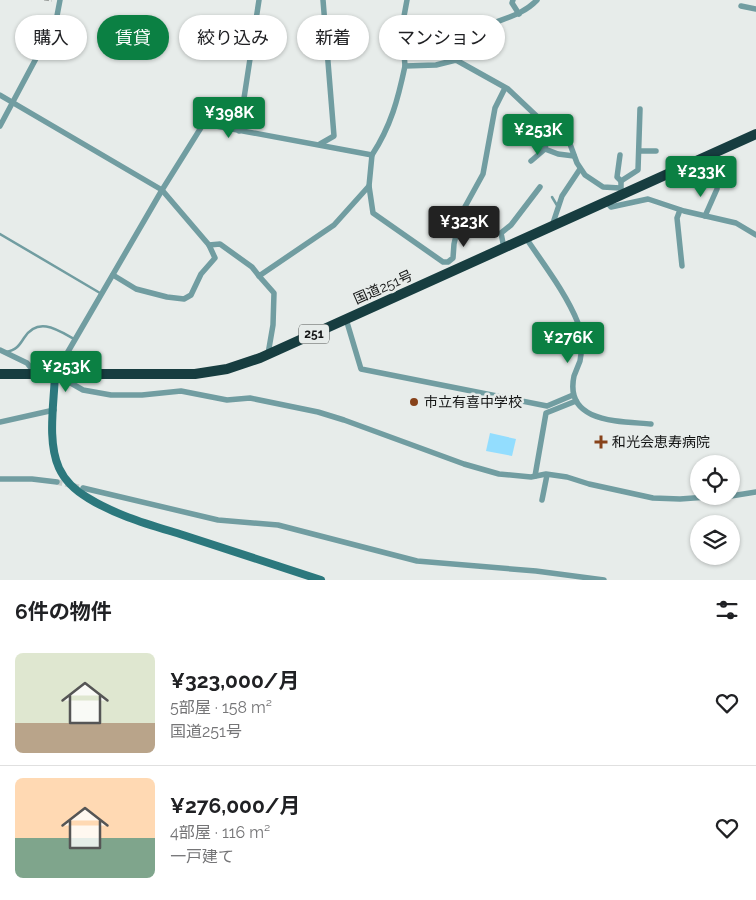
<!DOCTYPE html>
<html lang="ja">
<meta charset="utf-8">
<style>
:root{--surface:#fff;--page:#f6f6f6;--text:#202124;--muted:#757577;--line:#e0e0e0;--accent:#0b8043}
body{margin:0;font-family:Raleway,"Noto Sans JP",sans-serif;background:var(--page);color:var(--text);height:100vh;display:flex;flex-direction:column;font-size:19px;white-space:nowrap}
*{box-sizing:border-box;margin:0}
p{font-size:16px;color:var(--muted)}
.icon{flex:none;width:28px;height:28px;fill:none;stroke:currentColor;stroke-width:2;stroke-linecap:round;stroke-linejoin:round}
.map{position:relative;height:580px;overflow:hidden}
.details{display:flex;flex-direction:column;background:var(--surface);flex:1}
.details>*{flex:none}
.guide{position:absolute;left:15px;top:15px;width:500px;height:45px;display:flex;gap:10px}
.tools{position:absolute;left:690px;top:455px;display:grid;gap:10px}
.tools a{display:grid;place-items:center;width:50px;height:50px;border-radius:50%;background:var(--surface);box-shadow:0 1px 4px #0004;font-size:25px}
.price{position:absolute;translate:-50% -42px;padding:0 11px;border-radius:5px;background:var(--accent);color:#fff;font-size:16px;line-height:32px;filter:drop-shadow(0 1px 2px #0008)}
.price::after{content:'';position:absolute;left:50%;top:30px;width:15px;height:11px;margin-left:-8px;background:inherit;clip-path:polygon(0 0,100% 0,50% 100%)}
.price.current{background:#222;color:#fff}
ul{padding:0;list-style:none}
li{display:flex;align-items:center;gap:15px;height:125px;padding:0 15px}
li+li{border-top:1px solid var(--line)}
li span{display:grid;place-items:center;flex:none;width:140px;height:100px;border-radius:8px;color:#555}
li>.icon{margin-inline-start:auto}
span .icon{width:60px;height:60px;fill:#fffc;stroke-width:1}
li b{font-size:21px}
h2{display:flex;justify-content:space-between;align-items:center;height:60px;padding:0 15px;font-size:21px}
.tag{padding:0 18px;border-radius:22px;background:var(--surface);box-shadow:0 1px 4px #0004;font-size:18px;line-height:45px}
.tag.current{background:var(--accent);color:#fff}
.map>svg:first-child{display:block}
.water{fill:#93ddfe}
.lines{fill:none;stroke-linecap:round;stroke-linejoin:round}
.street-tunnel{stroke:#c7ccca;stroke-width:5.5;stroke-dasharray:5.5 3;stroke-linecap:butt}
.path{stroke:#989c9a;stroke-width:1;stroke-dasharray:5 2.5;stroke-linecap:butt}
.lane{stroke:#719da1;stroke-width:2.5}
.street{stroke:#719da1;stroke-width:5.5}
.secondary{stroke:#2c787d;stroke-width:8}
.highway{stroke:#173d40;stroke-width:10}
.poi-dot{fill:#87421a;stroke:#e7ecea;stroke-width:2}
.labels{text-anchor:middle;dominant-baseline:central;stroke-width:5;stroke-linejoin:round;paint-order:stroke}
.shield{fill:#e7ecea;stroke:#535655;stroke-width:1}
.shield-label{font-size:12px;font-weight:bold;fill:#141515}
.street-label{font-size:14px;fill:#141515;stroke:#e7ecea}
.poi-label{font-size:14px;fill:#141515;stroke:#e7ecea;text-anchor:start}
</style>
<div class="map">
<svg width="756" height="580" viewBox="0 0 756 580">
<rect width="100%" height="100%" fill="#e7ecea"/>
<path class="water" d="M490 433 516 439 512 456 486 451Z"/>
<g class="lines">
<path class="street-tunnel" d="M57 482 83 488"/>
<path class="path" d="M44 0 52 1"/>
<g class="lane">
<path d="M552 197 558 207"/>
<path d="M0 234 100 293"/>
<path d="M6 352C16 350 19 346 24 338 38 316 58 330 74 339"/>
</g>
<g class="street">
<path d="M513 0 512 3 519 14"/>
<path d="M741 6 756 9"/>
<path d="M456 60C461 53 466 38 473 33 494 19 519 19 537 0"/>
<path d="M405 66 402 27 407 0"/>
<path d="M0 95 162 190 209 245 215 258 201 274 191 295 184 299 167 297 136 289 113 275"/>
<path d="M518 123 546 144 545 149 558 154 574 156"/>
<path d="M0 126 56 21 60 0"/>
<path d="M239 131 259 0"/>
<path d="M320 144 334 136 323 0"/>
<path d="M639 151H656"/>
<path d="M620 155 617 177 621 181"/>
<path d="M531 161 545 149"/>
<path d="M369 186 373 213 443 262H448L453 258 454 244 461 214 483 174 495 108 505 88"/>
<path d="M620 188 603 187 585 175 577 163 570 144 544 123 508 89 456 60 436 65 405 66C398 99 391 126 372 155L216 126H202L162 190 55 374 83 390 111 395H142L181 391 227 400 250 398 318 412 344 420 464 464 499 474 531 477 546 474 567 477 589 484 653 498 680 499 721 496"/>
<path d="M621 190V181L638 170 640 109"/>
<path d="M607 202 611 207 648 199 684 211 736 223 756 235"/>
<path d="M680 210 677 218 682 266"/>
<path d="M435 214 452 213 461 216"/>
<path d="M705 216 717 189"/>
<path d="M552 226 562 196 580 169"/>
<path d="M526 238C544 265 566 293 578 323 582 332 582 352 580 361 578 366 576 371 574 376 564 423 619 421 651 424"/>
<path d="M209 245 220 244 252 267 259 276 334 225 369 186 372 155"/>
<path d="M504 248 501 233 511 225 540 187"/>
<path d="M259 276 274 293 273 325 268 354"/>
<path d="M346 319 361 369 547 406 573 395"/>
<path d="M0 350 27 363 36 374"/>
<path d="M0 422 54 410"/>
<path d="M535 476 546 413 576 401"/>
<path d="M0 479H32L57 482"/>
<path d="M83 488 218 520 278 525 417 561 536 571 604 580"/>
<path d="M731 496 756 492"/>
<path d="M542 500 547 475"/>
</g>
<path class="secondary" d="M55 374C54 404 47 441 59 468 65 481 76 491 88 498 117 516 151 525 183 535 229 550 275 565 321 580"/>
<path class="highway" d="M0 374H195L227 369 260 358 756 134"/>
</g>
<g class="poi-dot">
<circle cx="414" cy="402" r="5"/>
<path d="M598.5 434.5h5v5h5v5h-5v5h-5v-5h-5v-5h5z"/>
</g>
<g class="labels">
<rect class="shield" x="299" y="324.5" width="30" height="19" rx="4"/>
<g class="shield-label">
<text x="314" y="334">251</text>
</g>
<g class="street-label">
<text transform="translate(383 287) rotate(-24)">国道251号</text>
</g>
<g class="poi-label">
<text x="424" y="402">市立有喜中学校</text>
<text x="612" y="442">和光会恵寿病院</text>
</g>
</g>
</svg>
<div class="tools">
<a><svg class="icon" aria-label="locate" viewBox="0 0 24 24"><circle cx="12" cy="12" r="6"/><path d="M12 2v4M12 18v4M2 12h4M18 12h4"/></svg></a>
<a><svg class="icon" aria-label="layers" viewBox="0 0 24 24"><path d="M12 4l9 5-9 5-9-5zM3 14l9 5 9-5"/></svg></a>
</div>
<b class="price" style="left:229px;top:139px">¥398K</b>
<b class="price" style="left:538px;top:156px">¥253K</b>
<b class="price" style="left:701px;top:198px">¥233K</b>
<b class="price current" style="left:464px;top:248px">¥323K</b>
<b class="price" style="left:568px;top:364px">¥276K</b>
<b class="price" style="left:66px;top:393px">¥253K</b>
<div class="guide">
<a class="tag">購入</a>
<a class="tag current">賃貸</a>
<a class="tag">絞り込み</a>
<a class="tag">新着</a>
<a class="tag">マンション</a>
</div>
</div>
<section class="details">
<h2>6件の物件<svg class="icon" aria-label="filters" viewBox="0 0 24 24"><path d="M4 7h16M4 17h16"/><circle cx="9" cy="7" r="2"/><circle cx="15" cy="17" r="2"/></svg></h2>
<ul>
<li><span style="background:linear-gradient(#dfe7d0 70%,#b9a48a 0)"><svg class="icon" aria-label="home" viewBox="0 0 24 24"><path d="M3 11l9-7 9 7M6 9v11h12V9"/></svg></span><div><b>¥323,000/月</b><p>5部屋 · 158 m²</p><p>国道251号</p></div><svg class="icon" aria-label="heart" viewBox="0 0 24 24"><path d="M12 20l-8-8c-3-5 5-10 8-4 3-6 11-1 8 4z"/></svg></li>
<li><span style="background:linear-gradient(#ffd9b3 60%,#7fa58c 0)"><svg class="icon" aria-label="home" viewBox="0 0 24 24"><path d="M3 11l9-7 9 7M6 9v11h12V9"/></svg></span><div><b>¥276,000/月</b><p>4部屋 · 116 m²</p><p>一戸建て</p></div><svg class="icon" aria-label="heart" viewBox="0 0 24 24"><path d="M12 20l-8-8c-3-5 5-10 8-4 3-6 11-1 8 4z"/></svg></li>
</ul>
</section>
